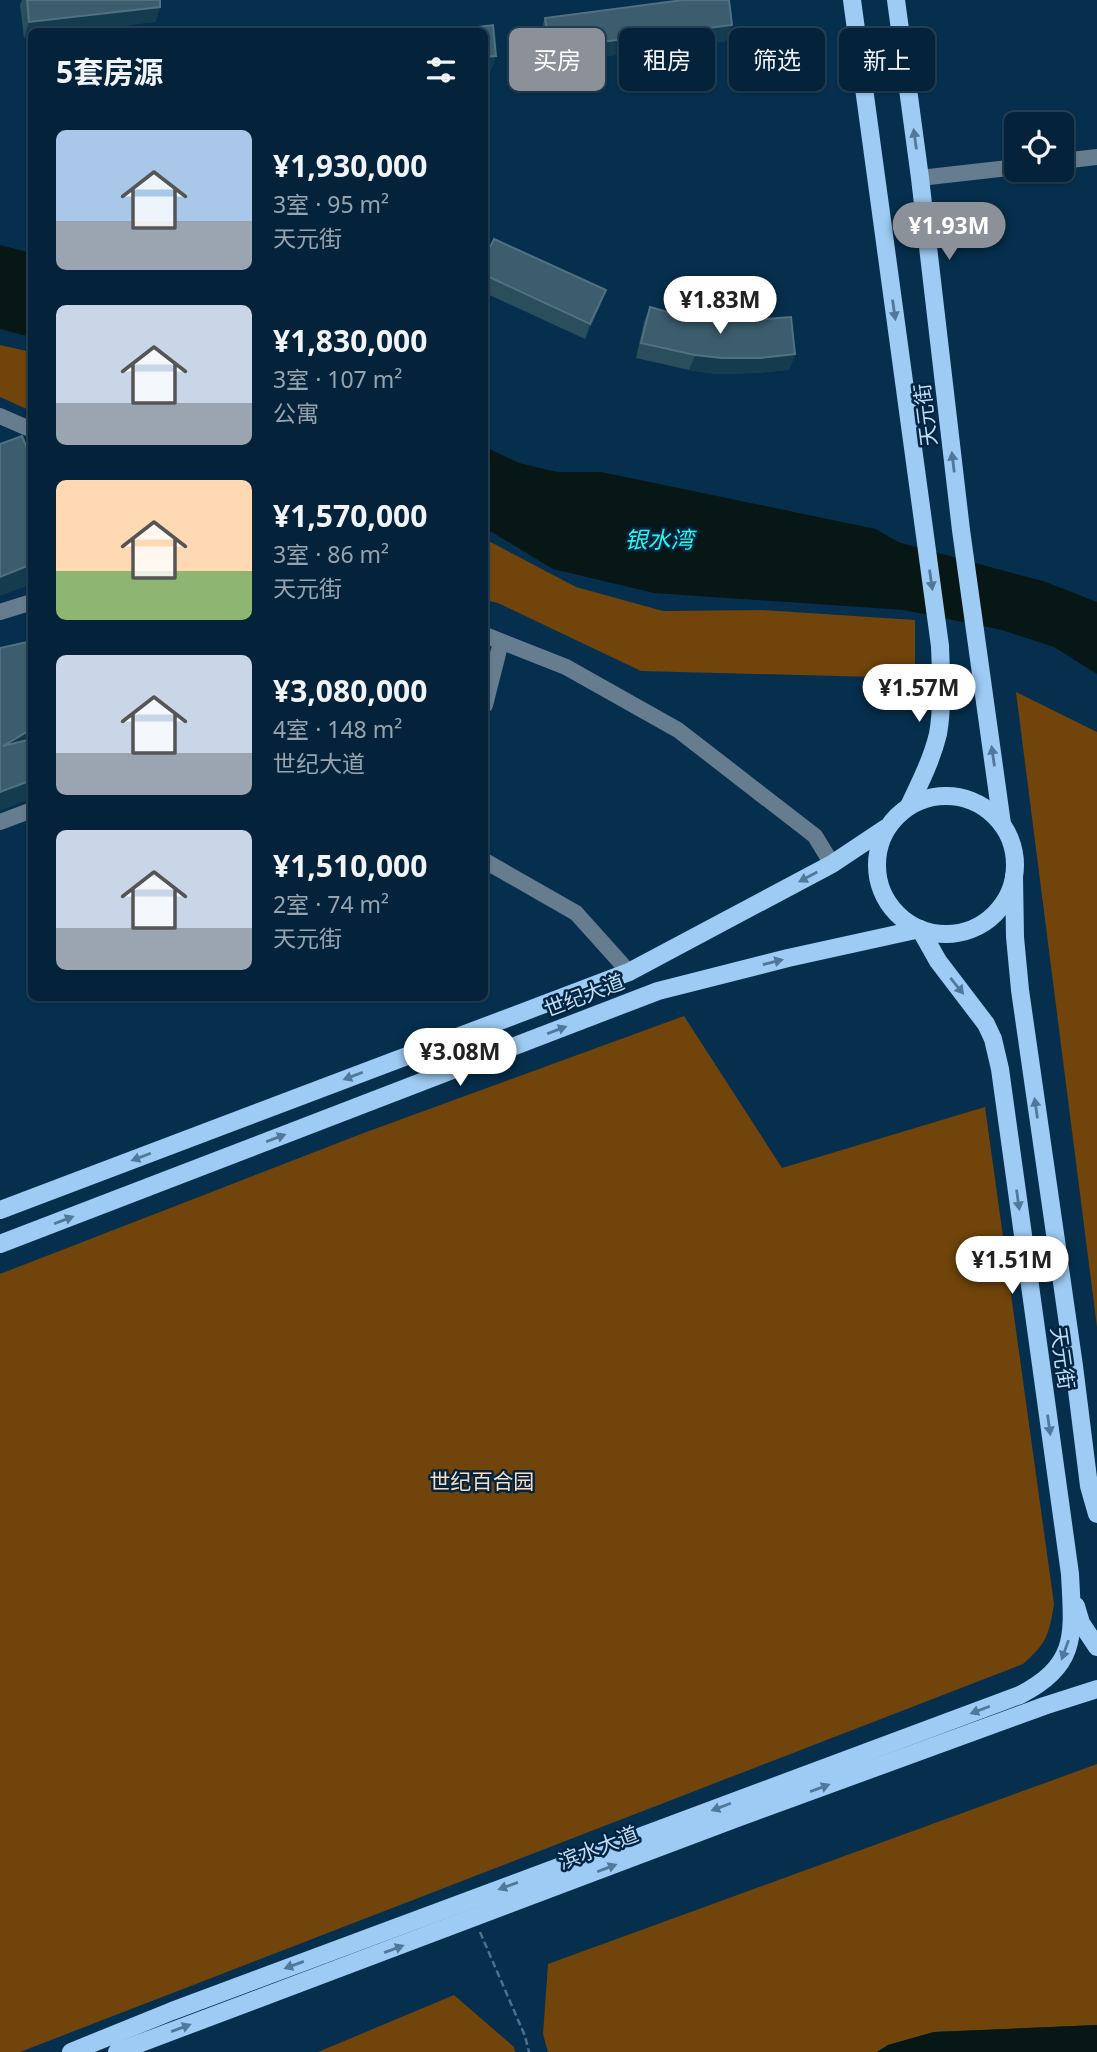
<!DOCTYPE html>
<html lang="zh">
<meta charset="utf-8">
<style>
:root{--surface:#04233a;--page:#122f45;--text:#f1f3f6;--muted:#97a4af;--line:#254054;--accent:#8c9099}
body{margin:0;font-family:"Noto Sans","Noto Sans SC",sans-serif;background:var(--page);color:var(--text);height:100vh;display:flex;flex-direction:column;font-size:26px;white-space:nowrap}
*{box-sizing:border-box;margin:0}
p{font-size:23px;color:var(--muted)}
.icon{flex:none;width:38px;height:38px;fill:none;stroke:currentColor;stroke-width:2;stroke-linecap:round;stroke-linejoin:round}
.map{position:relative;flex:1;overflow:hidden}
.side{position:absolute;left:28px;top:28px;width:460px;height:973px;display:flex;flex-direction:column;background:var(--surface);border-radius:10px;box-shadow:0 2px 5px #0004,0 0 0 2px var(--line)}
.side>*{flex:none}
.top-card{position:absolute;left:509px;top:28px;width:481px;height:63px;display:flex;gap:14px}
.controls{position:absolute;left:1004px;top:112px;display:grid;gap:14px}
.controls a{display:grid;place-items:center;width:70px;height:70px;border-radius:10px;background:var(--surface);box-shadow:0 2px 5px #0004,0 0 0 2px var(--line);font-size:35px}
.price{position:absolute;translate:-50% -60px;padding:0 16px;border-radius:24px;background:#fff;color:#222;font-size:23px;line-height:46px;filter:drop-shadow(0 2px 4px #0008)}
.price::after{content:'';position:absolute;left:50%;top:42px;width:21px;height:16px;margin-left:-10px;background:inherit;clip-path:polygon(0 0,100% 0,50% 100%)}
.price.active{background:var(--accent);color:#fff}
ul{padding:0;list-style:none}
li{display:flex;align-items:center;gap:21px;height:175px;padding:0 28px}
li span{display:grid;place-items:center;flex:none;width:196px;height:140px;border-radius:10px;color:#555}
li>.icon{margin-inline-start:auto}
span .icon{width:84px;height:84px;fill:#fffc;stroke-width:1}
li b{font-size:30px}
h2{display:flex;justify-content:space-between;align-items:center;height:84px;padding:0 28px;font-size:30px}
.pill{padding:0 24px;border-radius:10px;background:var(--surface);box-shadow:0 2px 5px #0004,0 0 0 2px var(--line);font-size:24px;line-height:63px}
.pill.active{background:var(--accent);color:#fff}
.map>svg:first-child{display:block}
.green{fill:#70440a}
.water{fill:#061716}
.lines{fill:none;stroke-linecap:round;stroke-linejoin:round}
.path{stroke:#4d708c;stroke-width:2.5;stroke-dasharray:7 3.5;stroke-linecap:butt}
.minor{stroke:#667c8f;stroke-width:16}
.major{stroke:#9ecbf3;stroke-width:18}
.wall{fill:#2a4e5c}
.shaded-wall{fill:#153b4f}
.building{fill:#3b5d6d;stroke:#507182;stroke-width:2}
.oneway{fill:#4f789a}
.labels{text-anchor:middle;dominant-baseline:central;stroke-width:5;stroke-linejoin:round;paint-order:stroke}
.street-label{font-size:21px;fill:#c2dcf4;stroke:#002542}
.park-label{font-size:21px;fill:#ffdcb9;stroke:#002542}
.water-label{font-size:23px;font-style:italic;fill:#2af8e7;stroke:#002542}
</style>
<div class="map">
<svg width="1097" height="2052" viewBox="0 0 1097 2052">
<rect width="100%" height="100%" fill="#062f4d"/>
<g class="green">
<path d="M0 345 31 352V411L0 397Z"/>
<path d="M485 539 576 587 663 611 763 610 915 620V678L641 671 498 603 485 600Z"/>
<path d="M1016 692 1097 732V1327Z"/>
<path d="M684 1016 782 1168 985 1107 1054 1604C1049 1635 1047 1643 1023 1664L20 2052H0V1274L361 1134Z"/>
<path d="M1097 1764V2025L934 2032 888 2045 877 2052H548L543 2034 548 1964Z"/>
<path d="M454 1995 514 2047 515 2052H318Z"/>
</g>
<g class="water">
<path d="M0 245 31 253V337L0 329Z"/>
<path d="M485 447 519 463 557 472H601L876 529 898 542 1046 582 1097 602V674L1054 647 1002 630 904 610 654 593 553 569 485 528Z"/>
<path d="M1097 2025V2052H877L888 2045 934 2032Z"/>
</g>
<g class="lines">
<path class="path" d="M480 1932 525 2036 529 2052"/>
<g class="minor">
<path d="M1062 161 1097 157"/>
<path d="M920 178 1017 167"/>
<path d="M0 416 32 430"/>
<path d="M0 612 32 602"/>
<path d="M485 635 566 667 678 730 815 836 832 864"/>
<path d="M485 705 501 642"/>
<path d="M0 822 32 810"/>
<path d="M485 861 576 913 629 972"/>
</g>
<g class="major">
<path d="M852 0 940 646C941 675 943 705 938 734 932 759 920 783 909 806"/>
<path d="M896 0 920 178 961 530 1002 824"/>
<circle cx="946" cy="865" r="69"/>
<path d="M1014 877 1015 937 1020 990 1074 1366 1089 1486 1097 1514"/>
<path d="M0 1210 629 972 832 864 886 828"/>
<path d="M0 1244 658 991 788 958 920 929 938 961 986 1024 993 1039 1000 1069 1070 1574C1073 1634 1079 1664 1020 1695L172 2011 71 2052"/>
<path d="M1076 1606 1081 1623 1097 1647"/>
<path d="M117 2052 737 1818 1044 1706 1097 1689"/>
</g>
</g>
<g class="wall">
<path d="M22 0H160V7L155 22 32 32V37L24 38 20 5Z"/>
<path d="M545 18 726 41 544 64 540 33Z"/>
<path d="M485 258 600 306 585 339 485 293Z"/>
<path d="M650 307 795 354 789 370 754 373 716 374 689 370 636 358 644 322Z"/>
</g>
<g class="shaded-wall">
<path d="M160 7 155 22 77 32H32V37L24 38 29 22Z"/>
<path d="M732 25 726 41 544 64 549 49Z"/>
<path d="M496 56 491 71 485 72V57Z"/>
<path d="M606 290 600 306 585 339 590 324Z"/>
<path d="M795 354 789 370 754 373 716 374 689 370 695 355Z"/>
<path d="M32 564V584L0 596V577Z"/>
<path d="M32 729V747L3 746Z"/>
<path d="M32 780V801L28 800 0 811V792Z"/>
</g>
<g class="building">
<path d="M27 0H160V7L29 22Z"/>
<path d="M683 0H729L732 25 549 49 545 18Z"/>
<path d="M493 25 496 56 485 57V32H438Z"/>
<path d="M494 239 606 290 590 324 485 275V258Z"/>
<path d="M650 307 692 319 723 322 791 317 795 354 760 358H722L695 355 641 343Z"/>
<path d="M22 436 32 460V564L0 577V444Z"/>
<path d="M32 641V729L3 746 32 739V780L0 792V648Z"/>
</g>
<defs><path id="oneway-solid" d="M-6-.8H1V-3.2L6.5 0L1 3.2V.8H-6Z" transform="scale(1.75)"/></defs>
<g class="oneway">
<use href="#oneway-solid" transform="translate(915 139) rotate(-98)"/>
<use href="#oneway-solid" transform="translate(894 310) rotate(82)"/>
<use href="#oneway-solid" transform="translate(953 462) rotate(-97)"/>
<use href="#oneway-solid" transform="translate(931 580) rotate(82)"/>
<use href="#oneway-solid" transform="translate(993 756) rotate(-98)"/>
<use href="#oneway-solid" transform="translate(808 877) rotate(152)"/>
<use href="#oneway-solid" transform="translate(773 962) rotate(-14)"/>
<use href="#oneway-solid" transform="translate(957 986) rotate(51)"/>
<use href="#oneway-solid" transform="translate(557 1030) rotate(-21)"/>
<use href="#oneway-solid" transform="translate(353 1076) rotate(159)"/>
<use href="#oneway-solid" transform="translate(1036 1108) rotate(-98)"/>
<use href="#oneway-solid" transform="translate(276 1138) rotate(-21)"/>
<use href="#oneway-solid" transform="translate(141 1157) rotate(159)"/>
<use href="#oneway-solid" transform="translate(1018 1200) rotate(82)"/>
<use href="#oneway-solid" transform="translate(64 1220) rotate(-21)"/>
<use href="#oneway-solid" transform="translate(1049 1425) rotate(82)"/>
<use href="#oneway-solid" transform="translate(1065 1650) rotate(110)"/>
<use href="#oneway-solid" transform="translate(980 1710) rotate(159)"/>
<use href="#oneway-solid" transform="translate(820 1788) rotate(-20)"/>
<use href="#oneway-solid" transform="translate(721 1807) rotate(159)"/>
<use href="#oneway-solid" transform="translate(607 1868) rotate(-21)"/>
<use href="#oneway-solid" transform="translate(508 1886) rotate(160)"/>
<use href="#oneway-solid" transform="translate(394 1949) rotate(-20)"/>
<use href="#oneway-solid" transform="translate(294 1965) rotate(160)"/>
<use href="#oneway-solid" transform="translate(181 2028) rotate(-20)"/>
</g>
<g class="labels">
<g class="street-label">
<text transform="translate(925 415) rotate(-97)">天元街</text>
<text transform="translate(584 995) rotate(-21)">世纪大道</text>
<text transform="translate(1063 1358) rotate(82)">天元街</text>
<text transform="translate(598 1847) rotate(-21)">滨水大道</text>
</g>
<g class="park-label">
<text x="482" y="1481">世纪百合园</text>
</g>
<g class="water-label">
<text x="659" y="539">银水湾</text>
</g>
</g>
</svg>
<div class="controls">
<a><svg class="icon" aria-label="locate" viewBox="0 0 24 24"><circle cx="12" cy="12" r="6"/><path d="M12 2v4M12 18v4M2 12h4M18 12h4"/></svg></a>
</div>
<b class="price active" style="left:949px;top:262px">¥1.93M</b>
<b class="price" style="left:720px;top:336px">¥1.83M</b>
<b class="price" style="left:919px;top:724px">¥1.57M</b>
<b class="price" style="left:460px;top:1088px">¥3.08M</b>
<b class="price" style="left:1012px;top:1296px">¥1.51M</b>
<div class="top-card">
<a class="pill active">买房</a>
<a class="pill">租房</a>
<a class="pill">筛选</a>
<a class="pill">新上</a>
</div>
<section class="side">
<h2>5套房源<svg class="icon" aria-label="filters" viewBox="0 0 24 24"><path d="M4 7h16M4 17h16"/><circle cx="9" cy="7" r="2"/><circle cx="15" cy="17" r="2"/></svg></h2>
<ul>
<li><span style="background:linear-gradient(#a9c7e8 65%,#9aa5b1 0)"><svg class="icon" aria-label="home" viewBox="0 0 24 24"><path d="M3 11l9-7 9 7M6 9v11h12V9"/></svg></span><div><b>¥1,930,000</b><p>3室 · 95 m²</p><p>天元街</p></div></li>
<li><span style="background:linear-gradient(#c9d6e8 70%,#9aa5b1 0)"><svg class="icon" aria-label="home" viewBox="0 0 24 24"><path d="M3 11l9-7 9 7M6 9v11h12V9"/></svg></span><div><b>¥1,830,000</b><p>3室 · 107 m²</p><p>公寓</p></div></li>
<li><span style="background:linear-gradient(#ffd9b3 65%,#8fb573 0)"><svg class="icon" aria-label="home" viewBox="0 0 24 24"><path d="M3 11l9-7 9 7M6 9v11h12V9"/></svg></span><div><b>¥1,570,000</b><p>3室 · 86 m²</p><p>天元街</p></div></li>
<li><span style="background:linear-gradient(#c9d6e8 70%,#9aa5b1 0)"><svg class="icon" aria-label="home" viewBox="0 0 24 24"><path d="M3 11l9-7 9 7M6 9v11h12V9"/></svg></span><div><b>¥3,080,000</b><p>4室 · 148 m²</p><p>世纪大道</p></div></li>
<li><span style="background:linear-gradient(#c9d6e8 70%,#9aa5b1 0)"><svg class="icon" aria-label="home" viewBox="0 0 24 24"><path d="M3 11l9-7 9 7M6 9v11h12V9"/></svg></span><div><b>¥1,510,000</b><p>2室 · 74 m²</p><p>天元街</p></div></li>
</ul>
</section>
</div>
